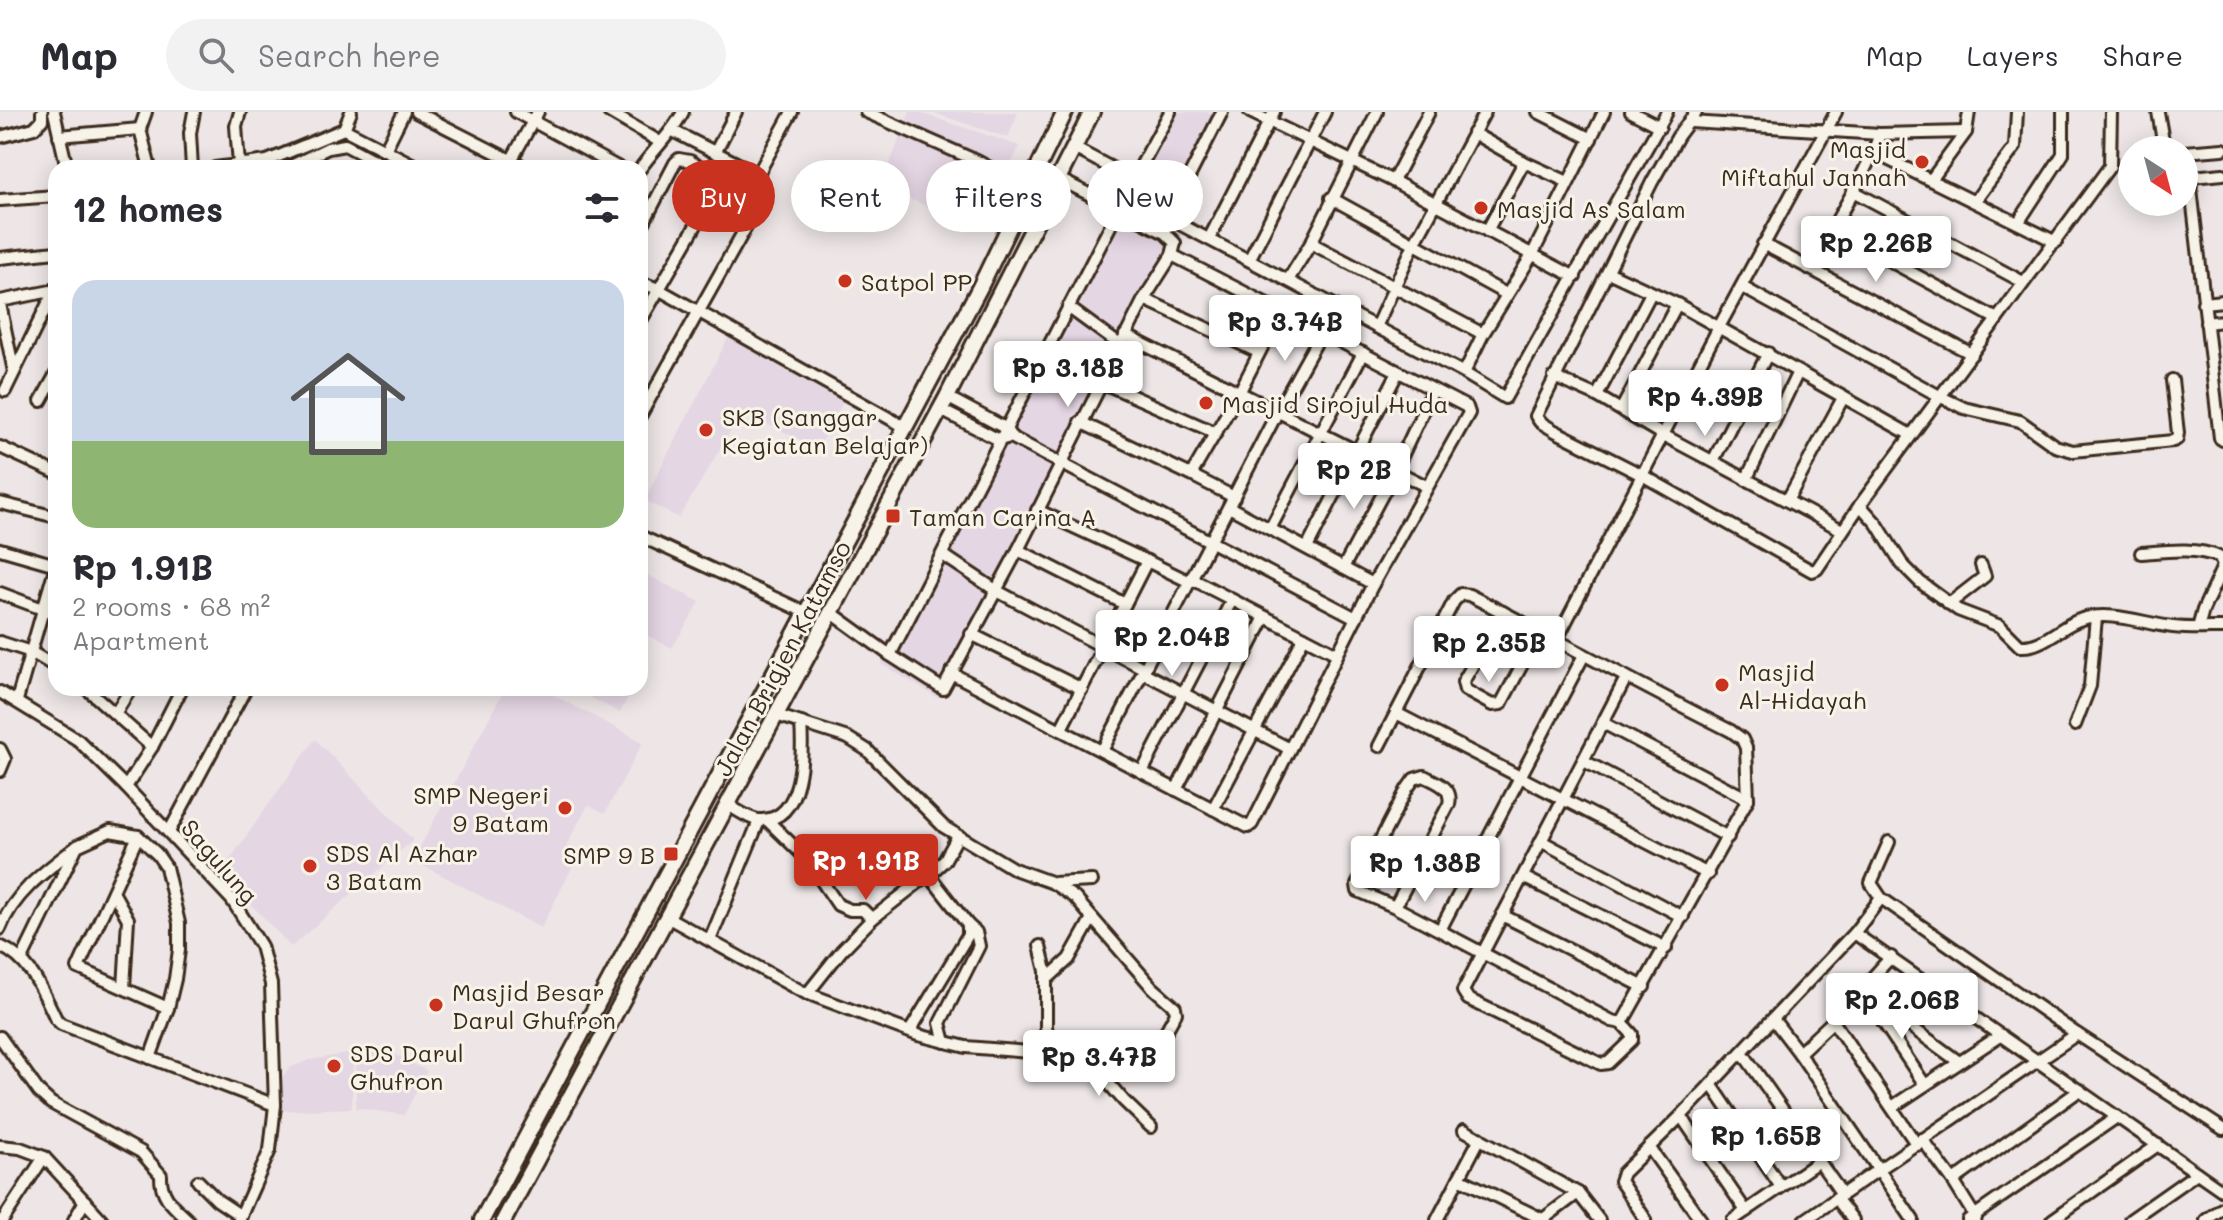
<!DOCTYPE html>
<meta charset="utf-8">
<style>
:root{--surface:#fff;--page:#f2f2f3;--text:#2b2b33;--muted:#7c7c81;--line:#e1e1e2;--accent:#c8321e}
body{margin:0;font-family:Mali,sans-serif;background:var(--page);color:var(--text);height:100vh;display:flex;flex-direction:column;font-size:30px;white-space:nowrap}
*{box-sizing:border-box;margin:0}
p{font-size:26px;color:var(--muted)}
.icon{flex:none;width:44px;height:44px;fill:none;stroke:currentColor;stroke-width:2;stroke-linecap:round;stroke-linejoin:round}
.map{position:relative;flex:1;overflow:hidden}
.details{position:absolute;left:48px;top:48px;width:600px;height:536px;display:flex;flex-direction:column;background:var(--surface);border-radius:24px;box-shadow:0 4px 20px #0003}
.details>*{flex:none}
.top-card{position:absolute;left:672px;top:48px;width:760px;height:72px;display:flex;gap:16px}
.needle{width:52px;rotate:144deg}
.fabs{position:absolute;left:2118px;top:24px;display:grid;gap:16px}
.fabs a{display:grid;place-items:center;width:80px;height:80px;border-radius:50%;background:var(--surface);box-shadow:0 4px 20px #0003;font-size:40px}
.price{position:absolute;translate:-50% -68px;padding:0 18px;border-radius:8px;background:#fff;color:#222;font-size:26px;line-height:52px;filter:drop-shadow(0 2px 4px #0008)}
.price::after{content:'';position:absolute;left:50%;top:48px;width:24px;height:18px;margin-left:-12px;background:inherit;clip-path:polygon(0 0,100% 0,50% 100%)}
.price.active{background:var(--accent);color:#fff}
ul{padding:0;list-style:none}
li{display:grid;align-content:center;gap:16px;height:424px;padding:0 24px}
li span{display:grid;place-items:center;height:248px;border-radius:24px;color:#555}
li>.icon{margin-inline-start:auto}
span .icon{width:144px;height:144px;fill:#fffc;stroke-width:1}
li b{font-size:34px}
h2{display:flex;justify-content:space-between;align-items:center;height:96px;padding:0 24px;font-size:34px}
.pill{padding:0 28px;border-radius:36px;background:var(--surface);box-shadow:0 4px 20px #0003;font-size:28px;line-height:72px}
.pill.active{background:var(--accent);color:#fff}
header{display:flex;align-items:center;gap:48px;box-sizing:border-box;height:112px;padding:0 40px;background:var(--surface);border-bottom:2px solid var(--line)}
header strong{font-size:38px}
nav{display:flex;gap:44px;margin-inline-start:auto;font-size:28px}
.search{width:560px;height:72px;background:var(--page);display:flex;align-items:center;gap:20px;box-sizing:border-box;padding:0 28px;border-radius:44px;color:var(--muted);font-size:30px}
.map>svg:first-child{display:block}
.built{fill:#e4d6e3}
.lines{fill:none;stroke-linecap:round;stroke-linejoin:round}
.minor-casing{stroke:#3b2a1e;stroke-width:16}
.highway-casing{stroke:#3b2a1e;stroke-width:20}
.minor{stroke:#f7f3e8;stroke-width:10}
.highway{stroke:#f7f3e8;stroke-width:14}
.poi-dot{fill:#c8321e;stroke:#f7f3e8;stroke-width:3}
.labels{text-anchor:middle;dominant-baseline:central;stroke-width:6;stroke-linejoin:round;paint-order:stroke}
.poi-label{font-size:24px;fill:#3b2a1e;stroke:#f7f3e8;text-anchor:start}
.street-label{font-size:24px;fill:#3b2a1e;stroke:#f7f3e8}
</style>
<header>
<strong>Map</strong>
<div class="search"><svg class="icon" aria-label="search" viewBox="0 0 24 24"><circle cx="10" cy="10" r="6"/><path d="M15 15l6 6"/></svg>Search here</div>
<nav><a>Map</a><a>Layers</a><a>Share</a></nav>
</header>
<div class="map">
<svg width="2223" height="1108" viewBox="0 0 2223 1108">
<rect width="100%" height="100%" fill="#eee6e6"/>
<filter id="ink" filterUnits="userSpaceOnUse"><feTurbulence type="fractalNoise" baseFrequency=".0125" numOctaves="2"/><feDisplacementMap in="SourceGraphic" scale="16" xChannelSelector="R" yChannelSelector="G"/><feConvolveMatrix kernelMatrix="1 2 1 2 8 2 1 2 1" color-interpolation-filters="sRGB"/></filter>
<g filter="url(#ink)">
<g class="built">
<path d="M910 0H917L1020 34 979 118 881 74Z"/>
<path d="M931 0H1018L1008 26Z"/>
<path d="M1169 0H1217L1160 109 1181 123 938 586 881 552Z"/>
<path d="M728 226 843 290 818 336 742 300 679 406 644 388Z"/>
<path d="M640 459 700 490 672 536 640 520Z"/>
<path d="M505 576H540L643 630 605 701 588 693 566 734 580 741 541 816 413 748Z"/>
<path d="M572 576H633L620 601Z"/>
<path d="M315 627 413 728 291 835 221 760Z"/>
<path d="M372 937 398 944 427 959 404 1003 356 996V940Z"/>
<path d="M353 941 352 996 279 999 283 964 291 955 309 948Z"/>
</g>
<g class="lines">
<g class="minor-casing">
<g id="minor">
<path d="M54 0 67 56"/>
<path d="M146 0 140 17 150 56"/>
<path d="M416 0 526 56"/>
<path d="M516 0 619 56"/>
<path d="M609 0 660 30"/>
<path d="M866 0 977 49 1027 76"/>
<path d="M1170 0 1129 76 1134 85 1168 106 1464 261 1505 286 1667 0"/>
<path d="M1250 0 1393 69 1575 165"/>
<path d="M1538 0 1591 27"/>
<path d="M1631 0 1660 15"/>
<path d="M1696 0 1678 24 1652 70 1536 304 1540 310 1555 319 1642 363 1812 459 1817 457 1860 393 2110 54 2111 0"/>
<path d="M2158 0 2163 29 2173 38"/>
<path d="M1691 10 1880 22 1966 20"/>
<path d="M344 17 351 0"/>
<path d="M673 19 758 62 792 0"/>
<path d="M1473 21 1524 50 1568 70"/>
<path d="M59 24 140 17"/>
<path d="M0 25 34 16 42 8V0"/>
<path d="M1074 36 1134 68"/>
<path d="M385 38 404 0"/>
<path d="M716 39 736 0"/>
<path d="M1873 40 2056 130"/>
<path d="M2184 40 2223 37"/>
<path d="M239 53 236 14 240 0"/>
<path d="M192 56 190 21 194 0"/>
<path d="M215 56 267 49 344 17 420 56"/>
<path d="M287 56 328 36 345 33 388 56"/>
<path d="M507 56 538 0"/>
<path d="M640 57C654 37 672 21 683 0"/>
<path d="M2223 62 2192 65 2190 68 2220 326 2223 328"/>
<path d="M1931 68 1966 20 1969 0"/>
<path d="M1393 69 1429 0"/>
<path d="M1853 79 2023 170"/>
<path d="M1331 86 1506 182"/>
<path d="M0 88 56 84"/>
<path d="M1975 89 2015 35 2017 0"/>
<path d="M1168 106 1222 0"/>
<path d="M2018 111 2063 42V0"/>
<path d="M1831 117 1997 207"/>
<path d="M640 118 675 51 679 47 690 49 755 92 750 108 640 304"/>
<path d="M1487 119 1524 50"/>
<path d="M1209 127 1274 0"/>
<path d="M1311 131 1483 222"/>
<path d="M1763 132 1972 242"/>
<path d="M0 146 56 140"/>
<path d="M1249 148 1325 0"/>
<path d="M1812 157C1832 111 1863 70 1880 22"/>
<path d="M1608 160 1677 192 1911 323"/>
<path d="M1288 168 1311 131 1377 0"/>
<path d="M640 170 658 177 903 314"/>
<path d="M1742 175 1941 285 1964 296 2020 309 2055 334 2073 339 2173 329 2177 327 2178 321 2172 268"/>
<path d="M1144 187 1258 240"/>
<path d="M0 189 56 178"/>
<path d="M2203 191 2223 189"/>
<path d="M0 192 14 260"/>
<path d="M1068 195 1120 233"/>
<path d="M640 210 721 70"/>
<path d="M2206 211 2223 209"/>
<path d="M1376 215 1414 132 1485 0"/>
<path d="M1125 223 1426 374"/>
<path d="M1464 261 1483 222 1532 143 1604 0"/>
<path d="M1554 265 1597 284 1663 323 1842 418"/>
<path d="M1101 270 1216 321"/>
<path d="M5 279 56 175"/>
<path d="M1597 284 1651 181"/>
<path d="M41 289 56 262"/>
<path d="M941 298 999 328 1011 325 1005 316 947 285"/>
<path d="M1621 298 1677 192"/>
<path d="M1080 310 1191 363"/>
<path d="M1011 325 1356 506"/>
<path d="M0 335 56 361"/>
<path d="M1713 349 1768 241"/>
<path d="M1746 368 1798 260"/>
<path d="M1234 385 1191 363 1240 279 1281 198"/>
<path d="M1788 387 1843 286"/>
<path d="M0 391 56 405"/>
<path d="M1860 393 1877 412 1902 452 1920 470 1958 498 2000 514 2020 534C2043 536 2061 513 2082 507 2112 498 2144 512 2173 515 2190 517 2207 516 2223 516"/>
<path d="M1229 395 1373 472"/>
<path d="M1037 398 1147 449"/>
<path d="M1270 417 1363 241"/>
<path d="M640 424 805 500"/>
<path d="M1307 436 1398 260"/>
<path d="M0 437 56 453"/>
<path d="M1018 438 1125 492"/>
<path d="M2141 441C2167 439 2195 435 2219 445L2223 453"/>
<path d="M943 443 997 479 1145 557"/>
<path d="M1343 456 1395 359 1433 278"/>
<path d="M1192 467 1337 542"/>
<path d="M0 481 56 502"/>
<path d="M1949 492 1985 464 1981 453"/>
<path d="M1503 500 1463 570 1465 578 1492 593 1501 592 1540 519"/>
<path d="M832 501 890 543 943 577 1018 438 1144 187 1172 143 1175 131 1165 121 1059 67"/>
<path d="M2198 516 2203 498 2223 454"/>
<path d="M971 522 1082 577"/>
<path d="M1557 527 1719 215 1836 0"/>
<path d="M0 530 31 540 56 555"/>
<path d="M890 543 1119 97"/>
<path d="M951 561 1248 715 1252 712 1373 472 1469 301 1467 295 1172 143"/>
<path d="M1144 561 1288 636"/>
<path d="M86 576 115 602"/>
<path d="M131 576 115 602 152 635"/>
<path d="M0 580 78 628 126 675 232 788 261 834 271 872 275 993 270 1038 239 1108"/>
<path d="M17 588 56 453"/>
<path d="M1396 601 1708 762"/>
<path d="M776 603 848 626 867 638 944 715 1014 757 1053 771 1092 769"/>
<path d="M1603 611 1748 687"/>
<path d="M2075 613 2090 574 2096 505"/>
<path d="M1061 617 1147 449 1190 470"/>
<path d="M1379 634 1454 489 1461 482 1469 483C1557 527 1643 575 1731 619L1742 627 1746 636 1748 687 1622 911 1612 909 1395 795 1358 779 1357 773 1407 677 1414 667 1424 664C1437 671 1453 675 1449 692L1395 795"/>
<path d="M0 637 5 647 0 659"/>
<path d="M1102 639 1278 299 1322 220"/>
<path d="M1584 649 1728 725"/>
<path d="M1142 660 1232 488"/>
<path d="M126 675 152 635 182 576"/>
<path d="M1176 678 1265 505"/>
<path d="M728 693C737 698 752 709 762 708 804 707 803 639 801 611"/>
<path d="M1213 697 1304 525"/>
<path d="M767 708 806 746 838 793 850 798H863L872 807"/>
<path d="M169 720 246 576"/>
<path d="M138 724 78 856 168 896"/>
<path d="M1541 729 1683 805"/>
<path d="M1889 730 1871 771 1881 786 2077 922 2223 1017"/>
<path d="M1523 765 1666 836"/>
<path d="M1053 771 1075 786 1152 875 1175 895 1176 901 1161 928"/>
<path d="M113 780 128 807 124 876"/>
<path d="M1502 803 1644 875"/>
<path d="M667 805 801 879 918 923 966 935 1056 942 1090 954 1098 959 1124 989 1151 1015"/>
<path d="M0 817C13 782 46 758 75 736"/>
<path d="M1440 818 1584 543"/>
<path d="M1854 821 2223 1079"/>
<path d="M710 828 759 709"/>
<path d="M0 834C31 848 42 878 56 907L61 912 275 993"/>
<path d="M1040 834 1046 859V916L1056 942"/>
<path d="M22 847 77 734 110 719 138 724 157 742 166 755 179 811V838L175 867 168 896 150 946"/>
<path d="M1046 868 1069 847 1092 806"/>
<path d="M1861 878 1959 950"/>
<path d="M807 882 842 838 872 807 933 759 944 749 958 724"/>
<path d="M1866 884 1925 973"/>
<path d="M1773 907 1799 941 1913 1108"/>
<path d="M1833 909 1917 1033"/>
<path d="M1622 911 1632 922V928L1608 951 1601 952 1468 887 1463 879 1626 566"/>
<path d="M910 919 968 823V813L929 763"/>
<path d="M0 925 39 980 51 991 141 1040 161 1063C160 1084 173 1094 188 1108"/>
<path d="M945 930 940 911 979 834 976 820 968 813"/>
<path d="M1742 940 1842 1082"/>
<path d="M1799 941 1833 909 1891 845"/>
<path d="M1711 972 1781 1075"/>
<path d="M1892 995 2001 923"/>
<path d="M1681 1004 1746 1099"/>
<path d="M1464 1018 1578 1081 1599 1108"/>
<path d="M1922 1027 1953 1069 2080 978"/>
<path d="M0 1034 20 1036 44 1045 102 1108"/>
<path d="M1649 1035 1701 1108"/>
<path d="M1459 1066 1544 1108"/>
<path d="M198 1069 217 1088 241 1104"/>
<path d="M1953 1069 1976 1106"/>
<path d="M1836 1086 1853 1108"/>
<path d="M3 1108 44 1045"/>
<path d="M74 1108 85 1089"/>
<path d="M1437 1108 1480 1026"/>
<path d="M1542 1108 1578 1081"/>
<path d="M1646 1108 1620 1069 1623 1061 1681 1004 1854 821 1881 786"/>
<path d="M1733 1108 1819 1049"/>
<path d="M1805 1108 2077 922"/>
<path d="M1968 1108 2117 1005"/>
<path d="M2052 1108 2158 1033"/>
<path d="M2130 1108 2197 1061"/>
<path d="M2206 1108 2223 1096"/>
</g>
</g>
<g class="highway-casing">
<g id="highway">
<path d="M482 1108 980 175 1065 0"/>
<path d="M504 1108 947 285 1092 0"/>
</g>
</g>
<use href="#minor" class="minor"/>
<use href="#highway" class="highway"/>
</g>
</g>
<g class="poi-dot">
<circle cx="1922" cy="50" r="8"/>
<circle cx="1481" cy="96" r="8"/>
<circle cx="845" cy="169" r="8"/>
<circle cx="1206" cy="291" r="8"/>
<circle cx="706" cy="318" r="8"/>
<rect x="885" y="396" width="16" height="16" rx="4"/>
<circle cx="1722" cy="573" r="8"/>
<circle cx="565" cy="696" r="8"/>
<rect x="663" y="734" width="16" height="16" rx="4"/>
<circle cx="310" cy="754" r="8"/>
<circle cx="436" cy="893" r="8"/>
<circle cx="334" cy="954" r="8"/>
</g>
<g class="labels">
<g class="poi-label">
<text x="1906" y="36" text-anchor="end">Masjid<tspan x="1906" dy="28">Miftahul Jannah</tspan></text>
<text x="1497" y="96">Masjid As Salam</text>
<text x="861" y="169">Satpol PP</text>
<text x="1222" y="291">Masjid Sirojul Huda</text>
<text x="722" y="304">SKB (Sanggar<tspan x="722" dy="28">Kegiatan Belajar)</tspan></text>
<text x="909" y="404">Taman Carina A</text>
<text x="1738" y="559">Masjid<tspan x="1738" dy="28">Al-Hidayah</tspan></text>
<text x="549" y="682" text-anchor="end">SMP Negeri<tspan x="549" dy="28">9 Batam</tspan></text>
<text x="326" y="740">SDS Al Azhar<tspan x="326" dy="28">3 Batam</tspan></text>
<text x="655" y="742" text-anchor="end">SMP 9 B</text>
<text x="452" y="879">Masjid Besar<tspan x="452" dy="28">Darul Ghufron</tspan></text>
<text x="350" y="940">SDS Darul<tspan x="350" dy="28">Ghufron</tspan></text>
</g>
<g class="street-label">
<text transform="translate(782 546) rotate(-62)">Jalan Brigjen Katamso</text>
<text transform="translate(220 749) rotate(49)">Sagulung</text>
</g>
</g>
</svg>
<div class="fabs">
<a><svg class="needle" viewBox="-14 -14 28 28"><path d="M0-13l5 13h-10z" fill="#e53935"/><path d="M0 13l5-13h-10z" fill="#7c7c81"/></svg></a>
</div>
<b class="price" style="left:1876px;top:172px">Rp 2.26B</b>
<b class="price" style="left:1285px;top:251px">Rp 3.74B</b>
<b class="price" style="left:1068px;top:297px">Rp 3.18B</b>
<b class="price" style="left:1705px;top:326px">Rp 4.39B</b>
<b class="price" style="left:1354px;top:399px">Rp 2B</b>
<b class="price" style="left:1172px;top:566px">Rp 2.04B</b>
<b class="price" style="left:1489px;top:572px">Rp 2.35B</b>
<b class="price active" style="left:866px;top:790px">Rp 1.91B</b>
<b class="price" style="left:1425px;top:792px">Rp 1.38B</b>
<b class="price" style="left:1902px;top:929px">Rp 2.06B</b>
<b class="price" style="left:1099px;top:986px">Rp 3.47B</b>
<b class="price" style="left:1766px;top:1065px">Rp 1.65B</b>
<div class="top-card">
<a class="pill active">Buy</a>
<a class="pill">Rent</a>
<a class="pill">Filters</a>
<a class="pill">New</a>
</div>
<section class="details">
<h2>12 homes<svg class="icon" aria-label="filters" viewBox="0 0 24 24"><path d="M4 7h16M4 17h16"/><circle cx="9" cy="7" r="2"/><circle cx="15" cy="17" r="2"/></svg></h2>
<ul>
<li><span style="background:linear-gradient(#c9d6e8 65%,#8fb573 0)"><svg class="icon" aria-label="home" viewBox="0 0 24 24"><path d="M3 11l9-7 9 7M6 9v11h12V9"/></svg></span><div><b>Rp 1.91B</b><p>2 rooms · 68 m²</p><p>Apartment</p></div></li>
</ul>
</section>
</div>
